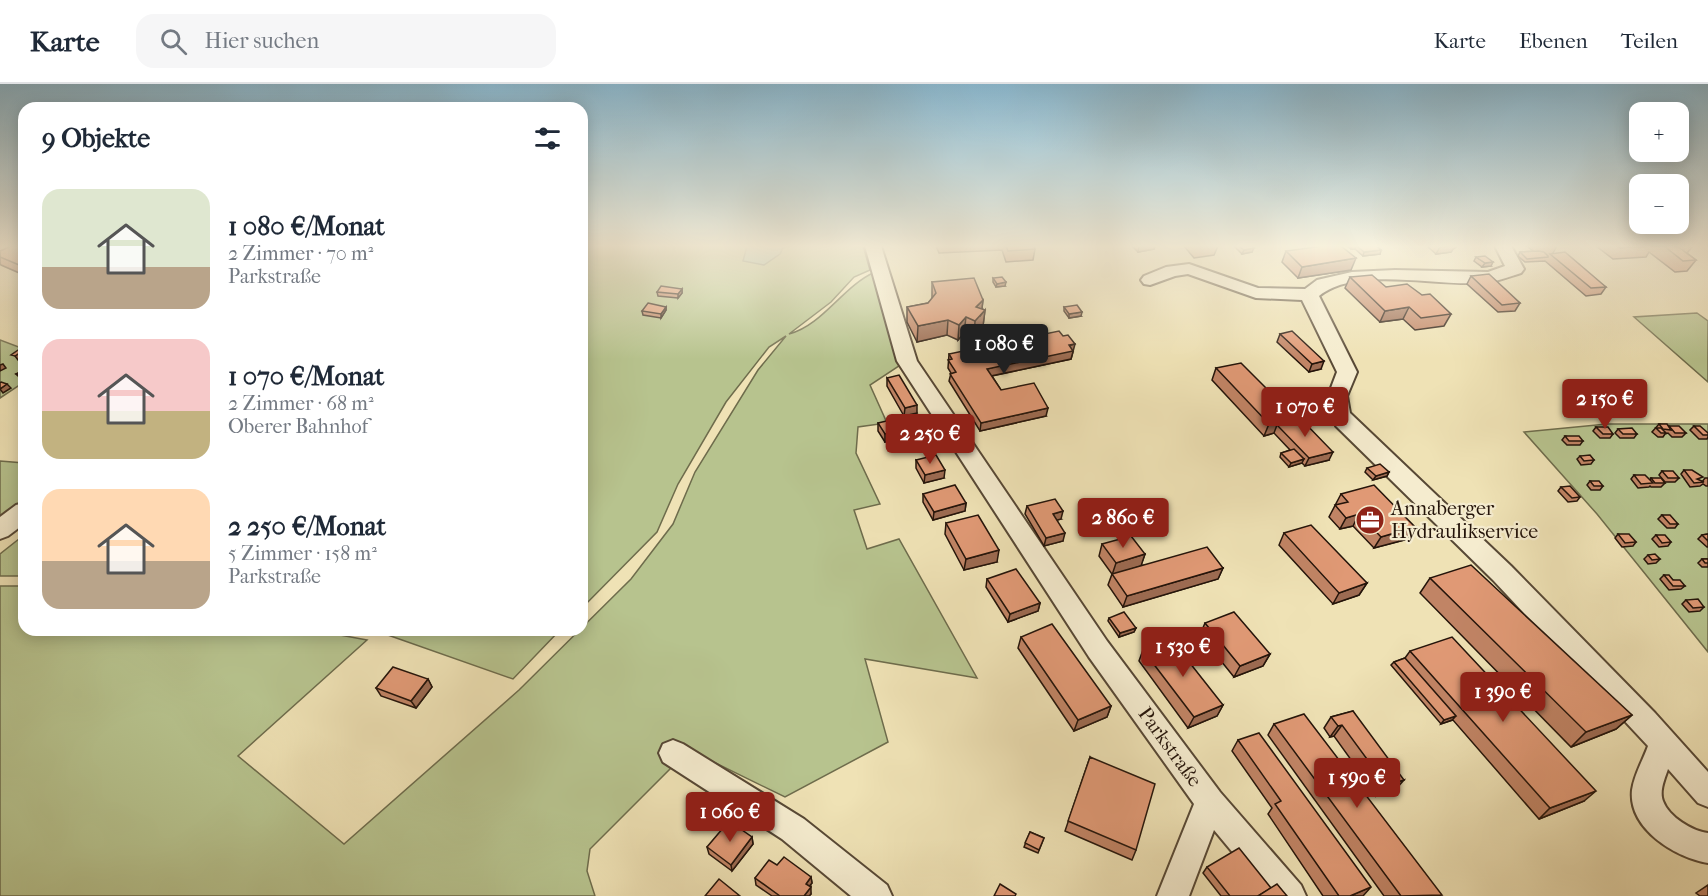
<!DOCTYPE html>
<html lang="de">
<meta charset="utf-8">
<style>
:root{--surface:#fff;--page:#f6f6f7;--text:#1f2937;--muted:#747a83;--line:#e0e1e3;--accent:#8f2418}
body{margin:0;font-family:"IM FELL French Canon",serif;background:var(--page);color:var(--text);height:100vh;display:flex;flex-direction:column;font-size:22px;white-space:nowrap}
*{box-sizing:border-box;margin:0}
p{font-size:20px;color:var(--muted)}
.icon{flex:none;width:33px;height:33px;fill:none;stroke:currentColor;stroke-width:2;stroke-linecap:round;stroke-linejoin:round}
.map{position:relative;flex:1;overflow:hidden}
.drawer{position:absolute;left:18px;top:18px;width:570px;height:534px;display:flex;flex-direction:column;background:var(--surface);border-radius:18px;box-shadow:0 3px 15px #0003}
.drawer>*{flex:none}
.buttons{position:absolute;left:1629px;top:18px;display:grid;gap:12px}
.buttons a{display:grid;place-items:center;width:60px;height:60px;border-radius:12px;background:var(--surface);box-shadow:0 3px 15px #0003;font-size:30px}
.price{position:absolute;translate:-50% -51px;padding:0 14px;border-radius:6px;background:var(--accent);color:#fff;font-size:20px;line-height:39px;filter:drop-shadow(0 2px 3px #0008)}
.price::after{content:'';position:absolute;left:50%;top:36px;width:18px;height:14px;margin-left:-9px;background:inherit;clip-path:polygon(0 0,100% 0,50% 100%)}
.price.current{background:#222;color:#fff}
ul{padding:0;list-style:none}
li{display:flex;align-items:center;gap:18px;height:150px;padding:0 24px}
li span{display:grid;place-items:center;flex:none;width:168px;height:120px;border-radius:18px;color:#555}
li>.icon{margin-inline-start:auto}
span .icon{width:72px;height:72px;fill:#fffc;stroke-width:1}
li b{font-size:26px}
h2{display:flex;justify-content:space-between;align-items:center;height:72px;padding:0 24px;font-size:26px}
header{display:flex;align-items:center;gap:36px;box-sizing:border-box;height:84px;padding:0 30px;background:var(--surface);border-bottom:2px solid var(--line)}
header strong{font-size:28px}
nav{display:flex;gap:33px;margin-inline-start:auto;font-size:21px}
.search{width:420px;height:54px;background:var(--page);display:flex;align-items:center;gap:15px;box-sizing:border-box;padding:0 21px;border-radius:18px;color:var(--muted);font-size:22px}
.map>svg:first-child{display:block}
.green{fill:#b7c38e;stroke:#6e6c4c;stroke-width:1.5}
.water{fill:#9abeac;stroke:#6b7a6b;stroke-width:1.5}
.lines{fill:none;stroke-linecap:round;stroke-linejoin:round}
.minor-casing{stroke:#574835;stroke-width:4}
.minor{fill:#f5eccf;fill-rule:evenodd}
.wall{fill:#c18465;stroke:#24140a;stroke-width:1.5}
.shaded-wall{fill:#9d6b52;stroke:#24140a;stroke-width:1.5}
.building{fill:#e09975;stroke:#24140a;stroke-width:1.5}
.labels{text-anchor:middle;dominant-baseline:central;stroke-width:4.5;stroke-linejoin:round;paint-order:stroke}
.poi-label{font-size:20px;fill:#24140a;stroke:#f5eccf;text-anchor:start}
.street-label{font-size:20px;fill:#24140a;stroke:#f5eccf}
</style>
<header>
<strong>Karte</strong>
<div class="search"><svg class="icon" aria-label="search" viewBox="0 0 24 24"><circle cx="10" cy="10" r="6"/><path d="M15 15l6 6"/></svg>Hier suchen</div>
<nav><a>Karte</a><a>Ebenen</a><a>Teilen</a></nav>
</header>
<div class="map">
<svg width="1708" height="812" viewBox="0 0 1708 812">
<rect width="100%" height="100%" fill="#efe2b5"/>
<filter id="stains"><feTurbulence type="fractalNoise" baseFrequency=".00333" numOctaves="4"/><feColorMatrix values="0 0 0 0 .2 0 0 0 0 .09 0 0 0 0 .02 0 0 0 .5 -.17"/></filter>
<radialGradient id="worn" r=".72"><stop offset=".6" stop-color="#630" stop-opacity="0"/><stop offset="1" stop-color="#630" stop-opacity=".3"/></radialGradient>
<g class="green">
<path d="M582 162H863L870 186 854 193 831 218 789 250C823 241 843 202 875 188L902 280 870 301 887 339 858 343 856 369 880 420 854 426 867 465 899 455 977 594 865 575 888 658 785 713 689 666 590 765 587 787 595 812H0V502H24V546H313L367 556 238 672 344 760 519 606 631 495 673 440 695 388 758 286 786 252 769 263 726 318 678 400 657 448 582 524Z"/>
<path d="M1697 229 1708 237V298L1634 233Z"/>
<path d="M0 256 24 265V298L0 314Z"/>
<path d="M1607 340H1708V568L1597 430 1524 348Z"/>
<path d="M0 377 24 379V422L0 441Z"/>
<path d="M24 451V492H0V470Z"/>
<path d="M366 546H560L513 595 385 550Z"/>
</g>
<path class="water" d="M747 162H784L780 170 764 181 743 177Z"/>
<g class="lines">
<g class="minor-casing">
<g id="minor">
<path d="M865 162H881L917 277 1107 557 1220 708 1301 801 1306 812H1269L1214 746 1189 812H1157L1194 720 1089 573 897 277Z"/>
<path d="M1495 162H1511L1524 185 1521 189C1511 192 1501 196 1490 198 1442 205 1359 180 1319 212L1357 288 1347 312 1350 329 1511 482 1655 629 1708 688V723L1698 719 1668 685C1665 694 1659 707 1663 717 1669 733 1692 747 1708 749V779C1676 774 1628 745 1632 706 1634 691 1643 676 1648 662L1493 496 1336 342 1326 317 1337 288 1302 216 1256 214 1188 190 1175 192 1150 201 1144 200 1141 196 1144 192 1166 183 1189 180 1258 204 1305 205 1317 196 1352 188 1395 186 1488 188 1505 182Z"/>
<path d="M24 419V440L8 452 0 455V433L16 421Z"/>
<path d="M673 656 683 660 804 735 887 801 892 812H851L782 755 663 678 659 669 663 660Z"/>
</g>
</g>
<use href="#minor" class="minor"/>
</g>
<g class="wall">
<path d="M24 162V191L1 181 0 180V167Z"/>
<path d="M936 162H1034L1035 165 1033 176 1006 178 1002 166 939 169Z"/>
<path d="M1132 162H1155L1154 165 1138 168Z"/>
<path d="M1184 162H1218L1214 171 1194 174Z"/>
<path d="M1234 162H1251L1252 168 1242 170Z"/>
<path d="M1347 162H1376L1381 166 1380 170 1363 172 1355 165H1351Z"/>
<path d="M1428 162H1457L1455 164 1453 165 1451 168 1436 170 1428 163Z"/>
<path d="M1527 162H1557L1553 169 1606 203 1601 210 1586 212 1545 177 1525 178 1518 172 1520 168 1533 167Z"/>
<path d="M1596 162H1693L1687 169 1696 176 1687 187 1675 188 1649 168 1646 173 1613 175Z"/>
<path d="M1286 167 1351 186 1298 194 1282 178Z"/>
<path d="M1476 173 1491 182 1482 183 1474 177Z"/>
<path d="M1471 192 1520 219 1515 227 1498 228 1467 200Z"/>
<path d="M1350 193 1386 203 1451 230 1444 242 1415 246 1403 235 1380 238 1345 204Z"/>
<path d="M993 194 1005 202 996 203 993 198Z"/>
<path d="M932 198 983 216 982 225 985 226 983 242 974 252 964 249 958 256 947 251 917 258 907 238V223L928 219 932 215Z"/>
<path d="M682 205V209L678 214 658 212 657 208Z"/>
<path d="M666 223V226L661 234 643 231 642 227Z"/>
<path d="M1064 223 1081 232 1069 234 1064 227Z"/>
<path d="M1280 250 1321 285 1309 288 1277 258Z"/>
<path d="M1073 268 1071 275 992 292 1001 306 1046 332 980 347 949 297 951 289 948 284 949 270Z"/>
<path d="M1216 284 1295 333 1293 337 1329 376 1305 382 1302 379 1289 383 1280 373 1281 369 1290 366 1274 349 1264 352 1212 296Z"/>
<path d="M24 287V296L20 294 16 290Z"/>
<path d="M887 294 917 329 904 332 887 302Z"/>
<path d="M878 339 910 343 909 351 885 358 878 347Z"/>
<path d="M1659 340 1669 343V342L1686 349 1682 353H1672L1668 349 1665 350 1663 353H1658L1652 348Z"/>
<path d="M1694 342 1708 349V353L1707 355H1699L1690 346Z"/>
<path d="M1596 343 1613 350 1610 354H1600L1593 347Z"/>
<path d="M1618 345 1637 350 1634 354H1620L1615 349Z"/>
<path d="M1565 352 1583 357 1580 361H1567L1562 356Z"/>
<path d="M1580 372 1594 376 1591 380 1581 381 1577 375Z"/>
<path d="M916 376 944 394 924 399 916 384Z"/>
<path d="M1367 384 1389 388 1387 392 1373 396 1365 388Z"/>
<path d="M1684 386 1702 398 1705 394H1708V402H1706L1703 400 1700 402 1690 403 1681 390Z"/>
<path d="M1662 387 1679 394 1675 398H1665L1659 391Z"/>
<path d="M1634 391 1650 396 1651 394 1665 399 1661 403H1651L1650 402 1649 403 1638 404 1631 395Z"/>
<path d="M1590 397 1603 402 1600 406H1591L1587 401Z"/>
<path d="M1561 403 1580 413 1577 417 1568 418 1558 407Z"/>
<path d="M923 410 966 419 965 427 933 436 923 418Z"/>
<path d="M1341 410 1408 455 1374 464 1353 442 1340 445 1329 433Z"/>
<path d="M1027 422 1061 435 1057 436 1063 457 1044 462 1025 430Z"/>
<path d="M1662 431 1678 440 1675 444H1667L1658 435Z"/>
<path d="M946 439 997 478 964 486 945 450Z"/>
<path d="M1284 449 1367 499 1359 511 1333 520 1279 461Z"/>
<path d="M1618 450 1636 458 1633 462 1622 463 1615 454Z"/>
<path d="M1708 450V463H1707L1698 455 1702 451Z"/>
<path d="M1656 451 1671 458 1668 462 1659 463 1652 455Z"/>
<path d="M1102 460 1145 470 1141 481 1223 484 1218 495 1123 523 1108 501 1112 490 1099 472Z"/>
<path d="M1648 471 1660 475 1656 479 1648 480 1644 475Z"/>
<path d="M1702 475H1708V483H1702L1698 479Z"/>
<path d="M1664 491 1673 496 1685 502 1681 505 1669 506 1660 495Z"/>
<path d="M1430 494 1632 631 1616 645 1571 663 1420 509Z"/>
<path d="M987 495 1040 519 1038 527 1008 538 986 503Z"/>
<path d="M1686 516 1704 523 1700 527 1689 528 1682 520Z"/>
<path d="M1109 534 1136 544 1134 548 1119 553 1108 537Z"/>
<path d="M1205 539 1270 570 1263 582 1234 593 1200 551Z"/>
<path d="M1021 553 1111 622 1107 633 1074 647 1018 564Z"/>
<path d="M1143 566 1223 621 1217 632 1188 644 1139 577Z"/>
<path d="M1410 567 1584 717 1539 735 1453 636 1441 640 1391 581 1394 578 1405 574Z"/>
<path d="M428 595 432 603 416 624 381 612 376 604Z"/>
<path d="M1353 627 1395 706 1377 712 1334 652 1330 653 1324 644 1331 633Z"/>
<path d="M1274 640 1441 812H1384L1268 651Z"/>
<path d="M1238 656 1363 812H1323L1268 730 1272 724 1232 667Z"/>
<path d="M1090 673 1136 766 1132 776 1065 747Z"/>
<path d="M1030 748 1044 754 1038 769 1024 763Z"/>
<path d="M752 753 753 760 732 787 709 770 707 763Z"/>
<path d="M777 781 811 793 812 799 809 802 811 810 809 812H772L756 801 755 794Z"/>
<path d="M1207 783 1271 804 1287 812H1221L1203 789Z"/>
<path d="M1708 801V812H1700L1696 809Z"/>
</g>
<g class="shaded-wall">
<path d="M1139 162H1155L1154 165 1138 168Z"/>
<path d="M1352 162H1356L1355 165H1351Z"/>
<path d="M1447 162H1457L1455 164 1453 165 1451 168 1436 170 1440 163Z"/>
<path d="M1254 164 1252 168 1242 170 1244 166Z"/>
<path d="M1381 166 1380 170 1363 172 1364 168Z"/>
<path d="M1356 174 1351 186 1298 194 1302 183Z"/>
<path d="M1493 178 1491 182 1482 183 1485 179Z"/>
<path d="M1006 198 1005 202 996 203 997 200Z"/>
<path d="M682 205V209L678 214V210Z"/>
<path d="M983 216 981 231 985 226 983 242 974 252 976 223Z"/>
<path d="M666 223V226L661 234V230Z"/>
<path d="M1409 223 1403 235 1380 238 1385 227Z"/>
<path d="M1082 228 1081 232 1069 234V230Z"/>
<path d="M966 233 964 249 958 256 959 241Z"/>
<path d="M948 236 947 251 917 258 918 242Z"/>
<path d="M1075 260 1071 275 986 293 987 285Z"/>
<path d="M24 266V272L18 276 15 272Z"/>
<path d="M1324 277 1321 285 1309 288 1312 280Z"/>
<path d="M3 280 6 284 0 287V281Z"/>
<path d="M7 300 11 304 3 309 0 305Z"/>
<path d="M917 321V329L904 332 905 324Z"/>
<path d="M1048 324 1046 332 980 347 981 339Z"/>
<path d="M1295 333 1290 345 1277 341 1274 349 1264 352 1269 340Z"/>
<path d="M910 343 909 351 885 358V350Z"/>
<path d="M1333 368 1329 376 1305 382 1309 374Z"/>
<path d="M1304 375 1302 379 1289 383 1291 379Z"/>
<path d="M945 386 944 394 924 399 925 391Z"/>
<path d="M1389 388 1387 392 1373 396 1376 392Z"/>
<path d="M966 419 965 427 933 436 934 428Z"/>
<path d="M1063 427 1061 435 1051 438 1053 430Z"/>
<path d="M1359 430 1353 442 1340 445 1346 434Z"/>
<path d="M1415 443 1408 455 1374 464 1381 453Z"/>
<path d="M1065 449 1063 457 1044 462 1046 454Z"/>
<path d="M999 466 997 478 964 486 966 475Z"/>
<path d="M1145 470 1141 482 1112 491 1116 479Z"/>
<path d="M1223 484 1218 495 1123 523 1127 512Z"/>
<path d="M1367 499 1359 511 1333 520 1339 509Z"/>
<path d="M1040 519 1038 527 1008 538 1010 530Z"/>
<path d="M1136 544 1134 548 1119 553 1120 549Z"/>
<path d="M1270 570 1263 582 1234 593 1240 582Z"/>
<path d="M428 595 432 603 416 624 411 617Z"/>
<path d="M1223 621 1217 632 1188 644 1194 633Z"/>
<path d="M1111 622 1107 633 1074 647 1078 636Z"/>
<path d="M1632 631 1616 645 1571 663 1586 648Z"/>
<path d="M1456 632 1452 636 1441 640 1444 636Z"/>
<path d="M1342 641 1334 652 1330 653 1338 642Z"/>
<path d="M1404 696 1395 706 1377 712 1386 701Z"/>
<path d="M1596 707 1584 717 1539 735 1550 724Z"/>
<path d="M752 753 753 760 732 787 731 781Z"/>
<path d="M811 793 812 799 806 806V800Z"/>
<path d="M811 803V810L809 812H804Z"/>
<path d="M1371 803 1363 812H1350Z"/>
</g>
<g class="building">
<path d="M11 162H24V183L0 173V167Z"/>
<path d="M1006 162H1034L1035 165 1008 167Z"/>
<path d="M1239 162H1251L1254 164 1244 166Z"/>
<path d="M1323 162H1341L1356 174 1302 183 1286 167Z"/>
<path d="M1357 162H1376L1381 166 1364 168Z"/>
<path d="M1617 162H1654L1620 164Z"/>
<path d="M1664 162H1677L1696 176 1683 177Z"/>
<path d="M1539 167 1544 168 1548 172V173L1527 175 1520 168Z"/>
<path d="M1565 168 1606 203 1591 204 1550 170Z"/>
<path d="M1485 172 1493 178 1485 179 1476 173Z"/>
<path d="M1489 190 1520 219 1502 221 1471 192Z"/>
<path d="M1372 191 1386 203 1407 200 1422 211 1430 210 1451 230 1421 234 1409 223 1385 227 1350 193Z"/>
<path d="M1002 193 1006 198 997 200 993 194Z"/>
<path d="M974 194 983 216 976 223 985 226 975 237 966 233 959 241 948 236 918 242 907 223 928 219 936 209 932 198Z"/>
<path d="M661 202 682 205 678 210 657 208Z"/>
<path d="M648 219 666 223 661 230 642 227Z"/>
<path d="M1077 221 1082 228 1069 230 1064 223Z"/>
<path d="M1059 247 1063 252 1068 251 1075 260 1069 261 1073 267 987 285 1001 306 1034 299 1048 324 981 339 950 290 956 288 948 276 952 275 949 270Z"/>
<path d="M1292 247 1324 277 1312 280 1280 250Z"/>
<path d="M21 264 24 265V266L15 272 11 271Z"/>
<path d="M1241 279 1295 333 1269 340 1216 284Z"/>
<path d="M22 287H24V290L21 292 16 290Z"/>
<path d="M899 291 917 321 905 324 887 294Z"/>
<path d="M1 298 7 300 0 305V299Z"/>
<path d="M903 333 910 343 885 350 878 339Z"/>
<path d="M1301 335 1333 368 1309 374 1277 341Z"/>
<path d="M1659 340H1667L1671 346 1663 345Z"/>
<path d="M1669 342H1679L1686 349H1675Z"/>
<path d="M1694 342H1700L1708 349V351H1703Z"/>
<path d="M1596 343H1608L1613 350H1603Z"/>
<path d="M1632 344 1637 350H1623L1618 345Z"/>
<path d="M1656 344H1661L1666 349H1661Z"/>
<path d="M1565 352H1579L1583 357H1569Z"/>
<path d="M1294 365 1304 375 1291 379 1281 369Z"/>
<path d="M936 371 945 386 925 391 916 376Z"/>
<path d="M1590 371 1594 376 1584 377 1580 372Z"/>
<path d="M1380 380 1389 388 1376 392 1367 384Z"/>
<path d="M1684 386H1692L1703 393 1697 395 1704 398 1694 399Z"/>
<path d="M1662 387H1673L1679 394H1668Z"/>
<path d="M1634 391H1645L1653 399 1641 400Z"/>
<path d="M1651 394H1661L1665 399H1655Z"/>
<path d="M1590 397H1599L1603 402H1594Z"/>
<path d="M955 401 966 419 934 428 923 410Z"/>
<path d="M1374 401 1415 443 1381 453 1359 430 1346 434 1335 421 1348 418 1341 410Z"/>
<path d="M1570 402 1580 413 1572 414 1561 403Z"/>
<path d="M1055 415 1063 427 1053 430 1065 449 1046 454 1027 422Z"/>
<path d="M978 431 999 466 966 475 946 439Z"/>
<path d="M1662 431H1670L1678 440H1670Z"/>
<path d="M1311 441 1367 499 1339 509 1284 449Z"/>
<path d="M1618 450H1629L1636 458 1625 459Z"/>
<path d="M1708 450V457L1702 451Z"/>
<path d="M1656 451H1665L1671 458 1662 459Z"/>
<path d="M1131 452 1145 470 1116 479 1102 460Z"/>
<path d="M1207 463 1223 484 1127 512 1112 490Z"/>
<path d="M1655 470 1660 475 1652 476 1648 471Z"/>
<path d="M1702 475H1708V479H1705Z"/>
<path d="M1471 481 1632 631 1586 648 1430 494Z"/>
<path d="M1016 485 1040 519 1010 530 987 495Z"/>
<path d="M1664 491H1669L1673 496H1680L1685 502H1673Z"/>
<path d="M1698 515 1704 523 1693 524 1686 516Z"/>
<path d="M1124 528 1136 544 1120 549 1109 534Z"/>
<path d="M1234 528 1270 570 1240 582 1205 539Z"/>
<path d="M1052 540 1111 622 1078 636 1021 553Z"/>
<path d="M1452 553 1596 707 1550 724 1410 567Z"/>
<path d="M1171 555 1223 621 1194 633 1143 566Z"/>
<path d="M1405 574 1456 632 1444 636 1394 578Z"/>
<path d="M393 583 428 595 411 617 376 604Z"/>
<path d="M1353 627 1404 696 1386 701 1342 641 1338 642 1331 633Z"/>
<path d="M1304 630 1442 811 1401 812 1274 640Z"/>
<path d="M1259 649 1371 803 1350 812H1339L1275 720 1281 717 1238 656Z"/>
<path d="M1090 673 1155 700 1136 766 1068 737Z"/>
<path d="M729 737 752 753 731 781 707 763Z"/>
<path d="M1030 748 1044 754 1039 766 1025 759Z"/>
<path d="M1239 764 1271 804 1258 812H1230L1207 783Z"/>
<path d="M784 773 811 793 806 800 811 803 804 812H780L755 794 769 776 777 781Z"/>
<path d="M719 795 740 812H705Z"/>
<path d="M1000 800 1016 810 1015 812H994Z"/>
<path d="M1277 800 1287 812H1258Z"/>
</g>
<linearGradient id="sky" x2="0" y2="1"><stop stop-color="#89b8d0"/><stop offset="0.59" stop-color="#f8f2de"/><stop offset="1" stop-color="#f8f2de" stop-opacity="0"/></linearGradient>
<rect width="1708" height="275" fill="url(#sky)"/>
<defs>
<g id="office-disc" transform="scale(1.5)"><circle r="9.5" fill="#8f2418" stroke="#f5eccf"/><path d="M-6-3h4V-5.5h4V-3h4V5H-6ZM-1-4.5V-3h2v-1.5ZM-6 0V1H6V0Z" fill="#fff"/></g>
</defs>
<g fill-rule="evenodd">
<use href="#office-disc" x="1370" y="436"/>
</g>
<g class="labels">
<g class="poi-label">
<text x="1391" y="424">Annaberger<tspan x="1391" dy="23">Hydraulikservice</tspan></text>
</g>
<g class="street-label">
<text transform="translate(1170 663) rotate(54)">Parkstraße</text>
</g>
</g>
<rect width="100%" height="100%" filter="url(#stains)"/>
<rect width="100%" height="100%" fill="url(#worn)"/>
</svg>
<div class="buttons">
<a>+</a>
<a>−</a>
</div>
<b class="price current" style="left:1004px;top:291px">1 080 €</b>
<b class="price" style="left:1605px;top:346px">2 150 €</b>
<b class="price" style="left:1305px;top:354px">1 070 €</b>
<b class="price" style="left:930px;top:381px">2 250 €</b>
<b class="price" style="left:1123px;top:465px">2 860 €</b>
<b class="price" style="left:1183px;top:594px">1 530 €</b>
<b class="price" style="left:1503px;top:639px">1 390 €</b>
<b class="price" style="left:1357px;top:725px">1 590 €</b>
<b class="price" style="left:730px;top:759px">1 060 €</b>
<section class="drawer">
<h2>9 Objekte<svg class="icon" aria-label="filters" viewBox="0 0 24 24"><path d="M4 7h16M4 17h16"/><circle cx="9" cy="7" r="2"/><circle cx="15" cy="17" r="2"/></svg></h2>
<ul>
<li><span style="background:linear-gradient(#dfe7d0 65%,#b9a48a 0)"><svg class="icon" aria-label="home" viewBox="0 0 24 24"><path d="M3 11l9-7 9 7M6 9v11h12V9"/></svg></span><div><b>1 080 €/Monat</b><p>2 Zimmer · 70 m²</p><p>Parkstraße</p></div></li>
<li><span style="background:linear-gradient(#f6c9c9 60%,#c2b280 0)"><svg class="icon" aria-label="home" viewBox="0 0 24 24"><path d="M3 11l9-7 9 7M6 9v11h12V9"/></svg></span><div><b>1 070 €/Monat</b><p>2 Zimmer · 68 m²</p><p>Oberer Bahnhof</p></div></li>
<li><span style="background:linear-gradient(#ffd9b3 60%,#b9a48a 0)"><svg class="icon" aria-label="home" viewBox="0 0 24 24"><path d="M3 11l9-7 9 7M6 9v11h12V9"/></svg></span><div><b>2 250 €/Monat</b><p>5 Zimmer · 158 m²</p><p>Parkstraße</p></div></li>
</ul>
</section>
</div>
